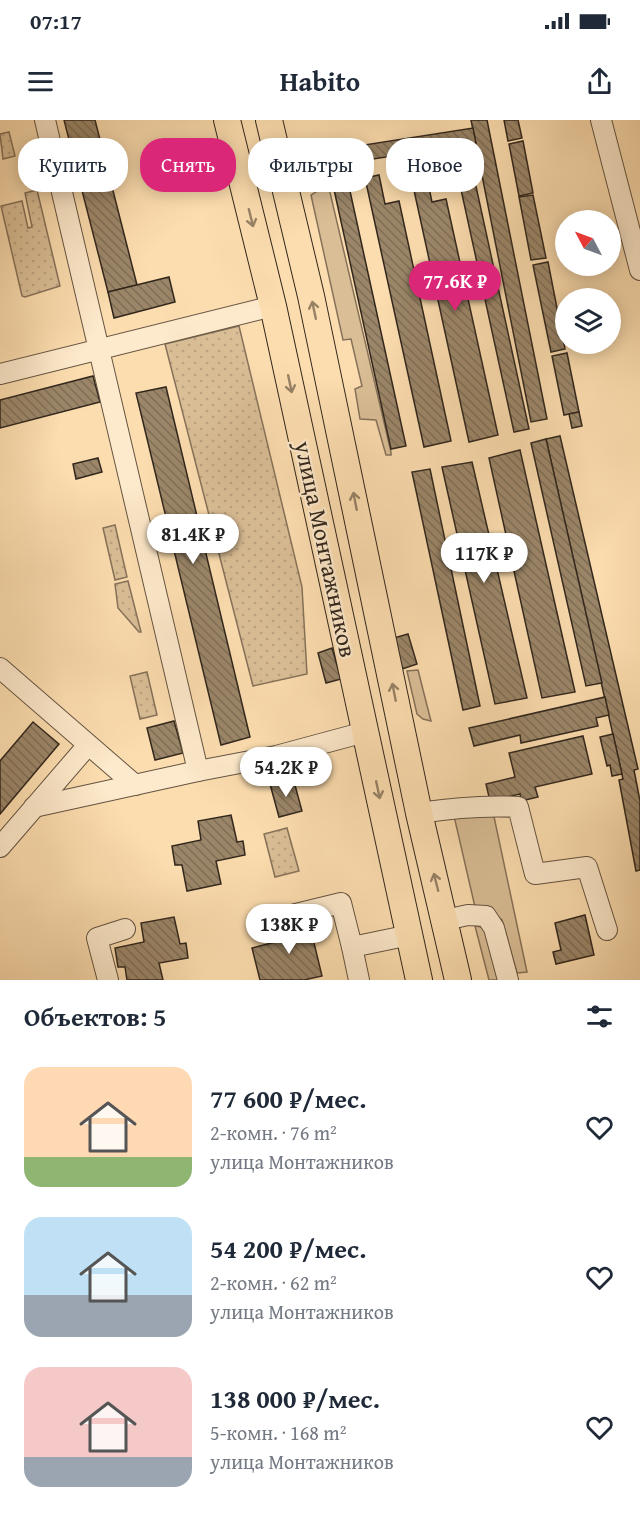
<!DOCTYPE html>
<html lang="ru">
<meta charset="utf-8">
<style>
:root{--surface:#fff;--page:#f2f2f3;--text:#1f2937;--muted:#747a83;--accent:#db2777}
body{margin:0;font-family:"Gentium Book Plus",serif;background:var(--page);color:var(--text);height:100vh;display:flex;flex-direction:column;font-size:22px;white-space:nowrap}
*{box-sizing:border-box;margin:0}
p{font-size:20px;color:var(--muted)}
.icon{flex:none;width:33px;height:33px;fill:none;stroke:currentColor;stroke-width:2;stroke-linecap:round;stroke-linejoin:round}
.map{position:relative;height:860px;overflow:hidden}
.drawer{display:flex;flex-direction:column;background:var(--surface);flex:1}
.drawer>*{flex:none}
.banner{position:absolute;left:18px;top:18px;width:604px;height:54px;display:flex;gap:12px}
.needle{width:39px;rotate:311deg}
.controls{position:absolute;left:555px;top:90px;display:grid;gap:12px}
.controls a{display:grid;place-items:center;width:66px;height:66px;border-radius:50%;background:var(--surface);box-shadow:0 3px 15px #0003;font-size:30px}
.price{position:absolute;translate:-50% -51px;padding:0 14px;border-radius:21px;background:#fff;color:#222;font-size:20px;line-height:39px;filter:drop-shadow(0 2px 3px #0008)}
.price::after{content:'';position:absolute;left:50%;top:36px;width:18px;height:14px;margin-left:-9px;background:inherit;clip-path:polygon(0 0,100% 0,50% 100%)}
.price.current{background:var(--accent);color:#fff}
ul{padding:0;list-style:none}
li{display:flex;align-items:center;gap:18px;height:150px;padding:0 24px}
li span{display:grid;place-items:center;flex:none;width:168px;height:120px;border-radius:18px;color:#555}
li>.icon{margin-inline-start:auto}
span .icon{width:72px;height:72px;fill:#fffc;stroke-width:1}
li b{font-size:26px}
h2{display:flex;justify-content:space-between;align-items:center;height:72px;padding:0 24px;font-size:26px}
.tag{padding:0 21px;border-radius:24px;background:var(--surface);box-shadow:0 3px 15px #0003;font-size:21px;line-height:54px}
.tag.current{background:var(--accent);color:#fff}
.status{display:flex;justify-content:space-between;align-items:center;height:42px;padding:0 30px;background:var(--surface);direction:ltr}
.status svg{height:16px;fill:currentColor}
header{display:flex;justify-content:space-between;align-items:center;height:78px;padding:0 24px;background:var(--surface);font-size:27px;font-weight:600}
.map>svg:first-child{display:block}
.grass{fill:#dabe96;stroke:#86725a;stroke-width:1.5}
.park{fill:url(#park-dots);stroke:#86725a;stroke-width:1.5}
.building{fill:url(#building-back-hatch);stroke:#32271d;stroke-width:1.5}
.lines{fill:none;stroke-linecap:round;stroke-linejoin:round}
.minor-casing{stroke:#645442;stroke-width:22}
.major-casing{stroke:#32271d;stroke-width:28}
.minor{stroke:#fde9cb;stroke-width:20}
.major{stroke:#fcddaf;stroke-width:26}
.oneway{stroke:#978266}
.labels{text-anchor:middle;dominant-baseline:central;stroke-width:4.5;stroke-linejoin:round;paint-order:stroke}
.street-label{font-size:24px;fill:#32271d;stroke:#fde9cb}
</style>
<div class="status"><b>07:17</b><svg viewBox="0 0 49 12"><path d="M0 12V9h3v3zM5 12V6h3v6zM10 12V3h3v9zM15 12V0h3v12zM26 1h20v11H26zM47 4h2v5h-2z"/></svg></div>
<header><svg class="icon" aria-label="menu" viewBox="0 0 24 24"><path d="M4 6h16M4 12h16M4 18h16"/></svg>Habito<svg class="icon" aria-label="share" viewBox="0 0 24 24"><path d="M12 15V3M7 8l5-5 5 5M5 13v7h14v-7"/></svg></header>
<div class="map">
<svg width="640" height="860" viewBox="0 0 640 860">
<defs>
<pattern id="park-dots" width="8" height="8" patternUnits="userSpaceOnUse" patternTransform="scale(1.5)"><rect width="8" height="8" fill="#dabe96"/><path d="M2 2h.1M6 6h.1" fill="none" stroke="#bca381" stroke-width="1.8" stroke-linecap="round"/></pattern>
<pattern id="building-back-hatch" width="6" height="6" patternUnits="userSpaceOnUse" patternTransform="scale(1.5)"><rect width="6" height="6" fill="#9b8669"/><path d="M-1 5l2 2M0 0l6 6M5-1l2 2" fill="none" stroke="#7f6e56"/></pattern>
</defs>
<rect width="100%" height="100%" fill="#fcddaf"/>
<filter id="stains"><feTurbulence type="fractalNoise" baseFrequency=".00333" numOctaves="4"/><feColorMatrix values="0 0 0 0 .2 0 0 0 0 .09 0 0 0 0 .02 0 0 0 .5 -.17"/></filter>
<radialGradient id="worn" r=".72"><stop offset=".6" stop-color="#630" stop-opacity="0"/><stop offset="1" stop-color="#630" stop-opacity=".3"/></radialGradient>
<g class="grass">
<path d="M328 64 391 332V335H386L376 300 360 299 355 269 362 266 351 219 343 220 311 75Z"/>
<path d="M418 550 431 601 423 599 417 594 407 551Z"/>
<path d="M493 692 527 852 517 853 502 800 489 790 475 787 454 696Z"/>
<path d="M475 806 482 807 487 813 499 860H489Z"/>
</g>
<g class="park">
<path d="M9 12 15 36 3 39 0 14Z"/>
<path d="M37 70 60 166 25 177 22 176 1 86 22 81 28 108 32 107 25 73Z"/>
<path d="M239 206 302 467 307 554 253 566 165 224Z"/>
<path d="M115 405 127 457 115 460 103 408Z"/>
<path d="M128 461 141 512H139L118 488 115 464Z"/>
<path d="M147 552 157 595 140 599 130 556Z"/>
<path d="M287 708 299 751 275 757 264 714Z"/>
</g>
<g class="building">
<path d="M64 0H95L137 165 108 172Z"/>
<path d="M471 0H487L547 299 531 302Z"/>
<path d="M504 0H518L522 18 508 21Z"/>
<path d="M473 8 476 23 335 45 332 30Z"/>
<path d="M523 21 533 73 519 76 509 24Z"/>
<path d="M470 39 529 309 514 312 455 42Z"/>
<path d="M425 49 432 82 446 79 498 315 469 322 410 52Z"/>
<path d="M379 55 385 84 399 81 451 321 424 327 365 58Z"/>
<path d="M348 62 406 326 391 329 333 65Z"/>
<path d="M533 75 546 138 531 140 519 77Z"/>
<path d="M548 142 565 229 551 232 533 145Z"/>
<path d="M169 157 175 182 114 198 108 172Z"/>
<path d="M567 233 579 292 564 295 552 236Z"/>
<path d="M93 256 100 282 0 308V280Z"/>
<path d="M166 267 250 617 221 625 136 273Z"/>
<path d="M579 292 582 306 572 308 569 294Z"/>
<path d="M560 316 638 649 634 650 640 681V750L636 751 619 660 623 659 546 319Z"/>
<path d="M546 319 602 563 586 566 531 323Z"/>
<path d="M520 330 575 572 542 578 489 338Z"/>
<path d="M98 338 102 352 76 359 73 344Z"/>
<path d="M472 342 527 578 495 584 442 347Z"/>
<path d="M430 349 480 586 463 590 412 352Z"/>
<path d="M408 514 417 544 402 549 394 518Z"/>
<path d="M332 528 341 559 326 563 318 533Z"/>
<path d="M605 577 609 595 596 598 598 606 521 623 520 615 474 626 469 608Z"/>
<path d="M174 601 183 633 155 640 147 608Z"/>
<path d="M33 602 59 624 0 694V641Z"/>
<path d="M613 614 622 654 612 656 610 645 607 646 600 617Z"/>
<path d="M583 616 592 654 535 667 538 677 521 681 520 674 490 681 486 664 515 657 509 633Z"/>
<path d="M293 658 302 691 279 697 270 664Z"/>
<path d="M231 695 237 722 243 721 245 735 216 741 221 764 187 771 182 745H175L172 726 201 720 198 701Z"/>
<path d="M585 795 594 835 556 844 553 832 561 830 555 803Z"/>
<path d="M174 797 180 824 186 823 188 838 159 843 163 860H127L125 847H118L115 828 144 822 141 803Z"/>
<path d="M308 798 322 856 304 860H260L252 828 287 819 283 805Z"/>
</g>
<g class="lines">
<g class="minor-casing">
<g id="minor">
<path d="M45 0 198 651"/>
<path d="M601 0 640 150"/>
<path d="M0 254 273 186"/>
<path d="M0 548 135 665"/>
<path d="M34 687 198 651 276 636 365 612"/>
<path d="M419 693C452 688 485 685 518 687L535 754 587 747 607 810"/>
<path d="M0 727 88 625"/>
<path d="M445 800 468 795 486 796 494 808 508 860"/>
<path d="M263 802 341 783 352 827 410 815"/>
<path d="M352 827 359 860"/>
<path d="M108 860 97 818 125 809"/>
</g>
</g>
<g class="major-casing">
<g id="major">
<path d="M227 0 273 186 419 860"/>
<path d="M269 0 311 176 419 693 458 860"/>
</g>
</g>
<use href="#minor" class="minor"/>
<use href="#major" class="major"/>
</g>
<defs><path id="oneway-shaft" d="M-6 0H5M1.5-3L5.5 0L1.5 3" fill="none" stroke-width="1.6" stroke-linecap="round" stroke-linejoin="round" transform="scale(1.5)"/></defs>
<g class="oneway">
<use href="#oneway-shaft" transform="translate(251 98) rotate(76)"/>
<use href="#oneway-shaft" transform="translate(314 190) rotate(-102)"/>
<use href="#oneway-shaft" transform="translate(290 264) rotate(78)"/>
<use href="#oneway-shaft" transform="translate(355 381) rotate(-101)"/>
<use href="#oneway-shaft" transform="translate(394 572) rotate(-101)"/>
<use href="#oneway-shaft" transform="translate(378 670) rotate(78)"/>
<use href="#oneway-shaft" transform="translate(436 762) rotate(-104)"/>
</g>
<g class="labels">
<g class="street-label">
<text transform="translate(326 429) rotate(78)">улица Монтажников</text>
</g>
</g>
<rect width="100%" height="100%" filter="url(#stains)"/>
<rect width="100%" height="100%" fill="url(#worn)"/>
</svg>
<div class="controls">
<a><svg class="needle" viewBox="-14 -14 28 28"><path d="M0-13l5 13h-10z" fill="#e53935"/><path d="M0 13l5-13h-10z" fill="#747a83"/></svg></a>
<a><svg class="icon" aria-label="layers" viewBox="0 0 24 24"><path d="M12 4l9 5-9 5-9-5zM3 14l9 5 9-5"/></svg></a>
</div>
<b class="price current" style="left:455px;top:192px">77.6K ₽</b>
<b class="price" style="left:193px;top:445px">81.4K ₽</b>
<b class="price" style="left:484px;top:464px">117K ₽</b>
<b class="price" style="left:286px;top:678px">54.2K ₽</b>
<b class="price" style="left:289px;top:835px">138K ₽</b>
<div class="banner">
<a class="tag">Купить</a>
<a class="tag current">Снять</a>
<a class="tag">Фильтры</a>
<a class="tag">Новое</a>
</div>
</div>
<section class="drawer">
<h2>Объектов: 5<svg class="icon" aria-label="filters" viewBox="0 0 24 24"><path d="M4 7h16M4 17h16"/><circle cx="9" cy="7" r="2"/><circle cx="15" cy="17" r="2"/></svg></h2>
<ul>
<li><span style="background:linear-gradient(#ffd9b3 75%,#8fb573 0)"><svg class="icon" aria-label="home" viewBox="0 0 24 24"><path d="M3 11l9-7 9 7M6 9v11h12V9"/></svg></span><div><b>77 600 ₽/мес.</b><p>2-комн. · 76 m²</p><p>улица Монтажников</p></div><svg class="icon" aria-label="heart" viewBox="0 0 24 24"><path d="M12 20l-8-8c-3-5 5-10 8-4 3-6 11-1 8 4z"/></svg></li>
<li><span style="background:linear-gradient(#bfe0f5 65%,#9aa5b1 0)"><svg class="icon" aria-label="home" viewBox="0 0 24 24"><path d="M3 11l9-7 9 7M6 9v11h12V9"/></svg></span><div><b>54 200 ₽/мес.</b><p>2-комн. · 62 m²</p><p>улица Монтажников</p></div><svg class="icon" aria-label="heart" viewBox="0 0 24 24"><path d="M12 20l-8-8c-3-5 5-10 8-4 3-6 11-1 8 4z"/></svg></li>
<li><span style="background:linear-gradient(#f6c9c9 75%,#9aa5b1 0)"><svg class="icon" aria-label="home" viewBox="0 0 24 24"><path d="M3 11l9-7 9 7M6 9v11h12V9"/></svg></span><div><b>138 000 ₽/мес.</b><p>5-комн. · 168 m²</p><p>улица Монтажников</p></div><svg class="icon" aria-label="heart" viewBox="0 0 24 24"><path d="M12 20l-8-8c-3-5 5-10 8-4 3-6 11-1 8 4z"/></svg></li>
</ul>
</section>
